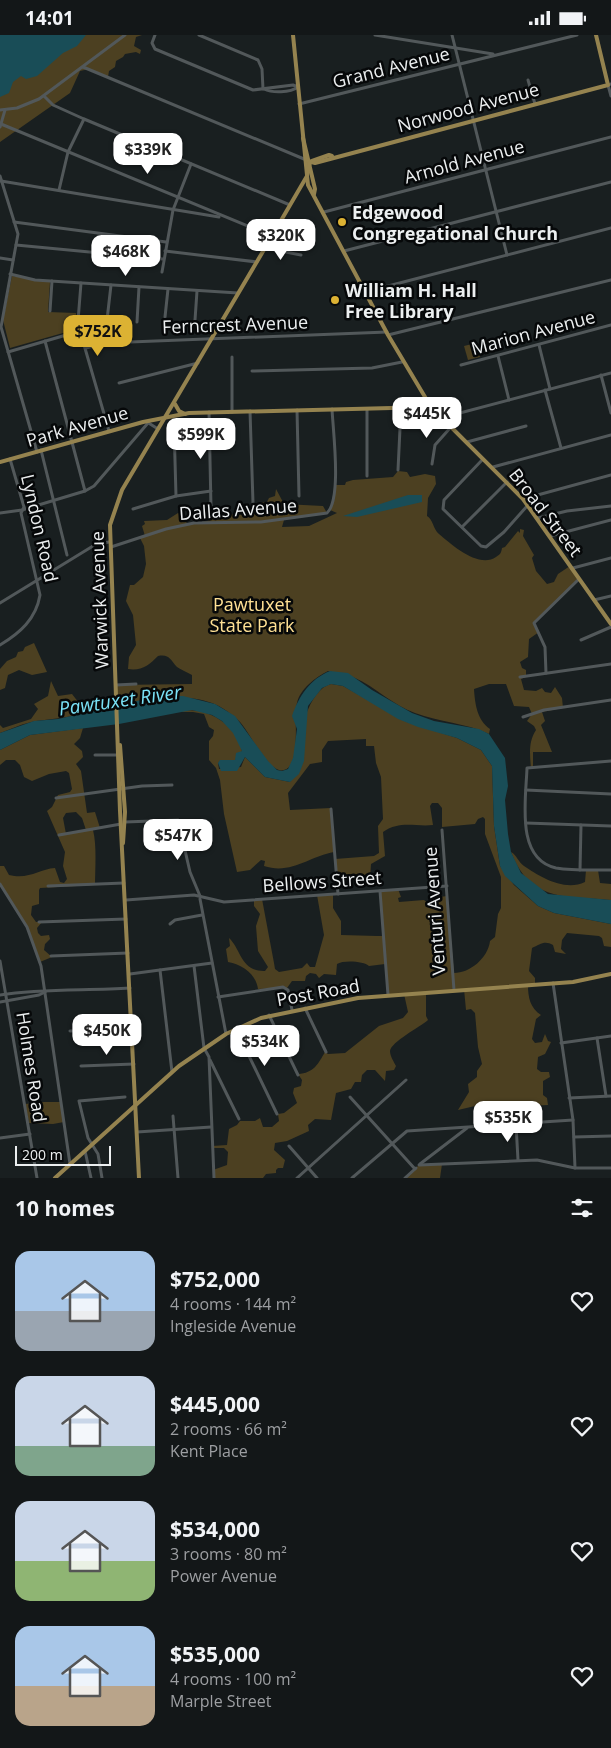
<!DOCTYPE html>
<meta charset="utf-8">
<style>
:root{--surface:#131718;--page:#1c2021;--text:#f1f3f6;--muted:#9d9fa2;--accent:#dcb233}
body{margin:0;font-family:"Open Sans",sans-serif;background:var(--page);color:var(--text);height:100vh;display:flex;flex-direction:column;font-size:19px;white-space:nowrap}
*{box-sizing:border-box;margin:0}
p{font-size:16px;color:var(--muted)}
.icon{flex:none;width:28px;height:28px;fill:none;stroke:currentColor;stroke-width:2;stroke-linecap:round;stroke-linejoin:round}
.map{position:relative;height:1143px;overflow:hidden}
.sheet{display:flex;flex-direction:column;background:var(--surface);flex:1}
.sheet>*{flex:none}
.scale{position:absolute;left:15px;bottom:12px;width:96px;box-sizing:border-box;padding-left:5px;border:2px solid #eceff0;border-top:0;font-size:14px;line-height:18px;white-space:nowrap;color:#eceff0;-webkit-text-stroke:4px #060809;paint-order:stroke}
.price{position:absolute;translate:-50% -42px;padding:0 11px;border-radius:10px;background:#fff;color:#222;font-size:16px;line-height:32px;filter:drop-shadow(0 1px 2px #0008)}
.price::after{content:'';position:absolute;left:50%;top:30px;width:15px;height:11px;margin-left:-8px;background:inherit;clip-path:polygon(0 0,100% 0,50% 100%)}
.price.current{background:var(--accent);color:#111}
ul{padding:0;list-style:none}
li{display:flex;align-items:center;gap:15px;height:125px;padding:0 15px}
li span{display:grid;place-items:center;flex:none;width:140px;height:100px;border-radius:15px;color:#555}
li>.icon{margin-inline-start:auto}
span .icon{width:60px;height:60px;fill:#fffc;stroke-width:1}
li b{font-size:21px}
h2{display:flex;justify-content:space-between;align-items:center;height:60px;padding:0 15px;font-size:21px}
.status{display:flex;justify-content:space-between;align-items:center;height:35px;padding:0 25px;background:var(--surface);direction:ltr}
.status svg{height:14px;fill:currentColor}
.map>svg:first-child{display:block}
.green{fill:#4c4021;fill-rule:evenodd}
.water{fill:#194d57}
.lines{fill:none;stroke-linecap:round;stroke-linejoin:round}
.minor{stroke:#52585a;stroke-width:3}
.major{stroke:#95834f;stroke-width:4}
.poi-dot{fill:#dcb233;stroke:#060809;stroke-width:2}
.labels{text-anchor:middle;dominant-baseline:central;stroke-width:5;stroke-linejoin:round;paint-order:stroke}
.street-label{font-size:18px;fill:#eceff0;stroke:#060809}
.poi-label{font-size:18px;font-weight:bold;fill:#eceff0;stroke:#060809;text-anchor:start}
.park-label{font-size:18px;fill:#ffe195;stroke:#060809}
.water-label{font-size:19px;font-style:italic;fill:#7ae1f6;stroke:#060809}
</style>
<div class="status"><b>14:01</b><svg viewBox="0 0 49 12"><path d="M0 12V9h3v3zM5 12V6h3v6zM10 12V3h3v9zM15 12V0h3v12zM26 1h20v11H26zM47 4h2v5h-2z"/></svg></div>
<div class="map">
<svg width="611" height="1143" viewBox="0 0 611 1143">
<rect width="100%" height="100%" fill="#191f20"/>
<g class="green">
<path d="M0 0H142L136 2 134 11 141 15 140 19 136 17 125 19 123 22 116 26 115 32 109 36 108 42 89 34 80 36 70 58 0 107Z"/>
<path d="M12 241 50 247 48 277 76 278 77 294 10 313 3 285Z"/>
<path d="M476 308 480 322 468 325 464 311Z"/>
<path d="M398 436 407 437 410 442 425 439 435 441 436 449 428 463 427 481C433 484 433 494 439 499 452 510 479 534 496 522 500 519 501 519 502 513L505 512 518 496 520 498V494L524 495 523 501 534 520 532 523 536 536 547 549 554 547 558 539 570 531 579 544 534 587 539 597 529 604 528 622 520 627 522 633 526 635V642L521 644 524 655 536 656 542 653 545 657 551 658 555 652 562 663 563 673 542 677 545 686 541 690 552 717H533V734H531C530 720 528 707 536 695L534 691 527 686 532 679 529 672 514 671 506 649H489L474 654C475 669 477 685 490 694L489 699C466 688 439 687 415 678 394 671 374 651 355 643 347 639 337 638 328 636 316 642 300 654 297 668 293 682 302 730 284 735 269 740 249 696 240 687 233 680 221 671 212 668 175 654 114 670 77 680 63 683 50 684 36 686 24 688 11 694 0 698V690L3 693 31 684 38 674 34 669 48 661 51 646 58 661 72 659 79 668 97 672 98 667H116V650L192 649V640C187 637 181 635 177 632 170 625 170 619 158 621 149 630 142 636 128 634L129 622 136 610 133 580 126 566 130 550H134L143 542 146 529 144 511 140 503 145 501 142 491 145 489 144 486 167 485 178 478 184 481 187 489 208 486V476L212 473 217 479 250 480 253 477V469L267 467 269 463 275 461 276 454 284 469 323 471 327 478 284 485 282 492 309 491 337 478 330 475 335 450H345L346 447 353 445 393 442Z"/>
<path d="M34 608 47 637 32 640 19 635 8 640 5 653 0 655V634L7 626 16 622 18 617 23 616 25 612Z"/>
<path d="M331 649 343 651 407 687 457 703 481 715 492 731 494 791 500 831 514 850 538 871 554 878 611 889V912L604 911 602 903 599 901 567 898 562 905 561 914 566 919 555 917 553 910C545 905 540 909 532 913L529 936 535 943V949L528 950C528 962 530 973 541 980L536 984 532 1004 535 1008 542 1007 545 999 548 1006 551 1007 545 1019 538 1022 537 1034 541 1037H549L550 1042 543 1046V1060L547 1063 548 1070 509 1072 478 1068 475 1071 458 1075 469 1057 468 1049 477 1042V1036L482 1029 478 1012 475 978 471 974 466 975 464 954 426 957V981L428 985C420 992 391 1007 390 1016 390 1021 394 1027 396 1031L394 1035 386 1036 385 1046 375 1035H367L362 1040 361 1047H355L351 1054 336 1058 331 1085 315 1084 308 1090 309 1096 287 1106 275 1108 274 1115 285 1125 283 1133H278L276 1135V1138L266 1139 263 1143H214L213 1135 227 1130 228 1117 224 1113H212V1111L227 1110 229 1094 237 1090 240 1086H255L260 1083 263 1092H272L279 1086 278 1079 284 1078 297 1068 293 1058 294 1053 301 1051 302 1045 298 1039C314 1038 318 1029 325 1017L328 1019 345 1018 379 991 403 983 408 977 404 959 389 960 385 929 369 931C364 926 343 925 337 929L336 940 324 939 319 943 316 939 310 938 306 941 305 946H292L287 953 258 954C256 939 243 930 228 927L226 914 230 911 229 903C241 914 241 937 265 936L268 932 258 916 256 891 260 879 254 871V865L262 864 274 928 275 934 279 937 302 933 307 928 310 932H315L324 900 317 860 333 859V873L341 886V900L377 901H383L380 856 398 854 401 862 398 863 399 867 424 865 432 871 440 862 447 861 454 938C470 938 488 923 490 906L495 902 498 879 501 873V842L485 799V784L483 782 478 784 475 789 442 792V773L438 768H432L430 771 433 790C415 792 400 785 383 797L385 821 371 829 370 844 337 845 335 824 374 821 379 818 378 791 383 784 381 742 376 728 374 711H366V704L328 706 322 715V727L310 729 288 758 290 775 331 773 334 817C310 821 291 840 264 831L265 826 261 825 250 835 237 837 224 779 220 745 216 733 209 725V706L213 701 214 695 209 692 204 679 193 677H179C203 669 239 690 242 716L235 725 218 728 219 734 241 732 245 722 265 742 290 747C296 721 303 656 331 649Z"/>
<path d="M83 693 80 703 74 709 82 716 83 722 76 729 81 736 87 778 95 777 100 793 93 795C97 811 95 834 95 850L40 853 39 855V869L32 871 31 880 36 887H42L37 893 38 898 41 901 49 900 50 904 45 909 44 915 52 922 40 927 27 892 0 848V831H4L9 840C29 845 39 834 55 833L60 847 64 848 67 844 63 831 65 817 47 776 52 772 58 760 70 757 72 754 69 738 66 736 49 739 32 746 24 742 20 730 15 725H6L0 730V715L30 700ZM76 777 82 783 86 795 66 799 63 783 66 778Z"/>
<path d="M511 817C517 820 518 827 524 831 539 841 564 857 585 847L586 835H598L600 848 611 849V865C566 861 530 867 511 817Z"/>
<path d="M44 1067H61L64 1087 53 1089 29 1088 25 1069Z"/>
<path d="M442 1129 440 1143H405L419 1130Z"/>
</g>
<g class="water">
<path d="M0 0H86L77 11 63 18 37 41 26 44 21 41 13 47 9 58 0 62Z"/>
<path d="M408 460H422V467L357 482 343 481Z"/>
<path d="M330 636 348 638 372 655 412 678 434 686 479 694 489 699 505 723 508 751 505 765 508 799 511 817 521 838 548 859 611 865V889L554 878 538 871 505 841 500 831 494 791 492 731 481 715 457 703 418 692 398 684 343 651 331 649 322 653 308 671 304 726 299 739 290 747 265 742 245 722 237 736H221L218 728 220 725H235L236 718 242 716 233 698 222 686 212 680 192 675 119 689 30 700 0 715V698L34 686 58 684 159 661H183L215 669 235 681 268 726 277 735 282 736 288 734 293 723 297 694 292 681C299 661 310 644 330 636Z"/>
</g>
<g class="lines">
<g class="minor">
<path d="M155 0 152 8 155 14 253 55 293 50 298 52"/>
<path d="M199 0 258 25 262 34 263 54"/>
<path d="M375 0 493 19"/>
<path d="M452 0 507 220"/>
<path d="M83 32 304 124"/>
<path d="M528 45 535 69"/>
<path d="M611 49 608 50 611 61"/>
<path d="M264 54C272 58 290 58 298 52"/>
<path d="M44 61 53 70 84 84 290 170"/>
<path d="M299 69 577 0"/>
<path d="M0 75 17 73 39 64 125 0"/>
<path d="M1 89 272 201"/>
<path d="M0 92 5 75"/>
<path d="M0 141 18 199 1 292 37 417"/>
<path d="M1 146 219 182"/>
<path d="M59 155 68 117 84 84"/>
<path d="M324 177 611 102"/>
<path d="M14 187 166 207"/>
<path d="M16 210 163 224"/>
<path d="M265 213 301 220"/>
<path d="M165 216 257 227"/>
<path d="M344 216 611 147"/>
<path d="M0 223 13 225"/>
<path d="M162 237 173 175 191 129"/>
<path d="M10 239 35 245 238 258"/>
<path d="M81 248 78 286 80 296 109 396"/>
<path d="M365 257 611 193"/>
<path d="M50 276 52 246"/>
<path d="M165 282 168 254"/>
<path d="M107 285 111 250"/>
<path d="M195 285 197 256"/>
<path d="M137 287 139 252"/>
<path d="M388 300 611 245"/>
<path d="M45 306 85 456"/>
<path d="M539 310 550 354"/>
<path d="M86 313 105 308 387 297"/>
<path d="M8 317 80 296"/>
<path d="M498 321 509 365"/>
<path d="M232 322V377"/>
<path d="M461 330 611 290"/>
<path d="M252 336 372 333 402 327"/>
<path d="M601 340 611 378"/>
<path d="M119 348 198 328"/>
<path d="M545 355 561 413"/>
<path d="M367 374V441"/>
<path d="M297 375 299 461"/>
<path d="M250 376 253 468"/>
<path d="M209 377 211 473"/>
<path d="M441 383 611 338"/>
<path d="M147 387 158 394"/>
<path d="M174 390 176 461"/>
<path d="M467 407 526 391"/>
<path d="M41 415 67 520"/>
<path d="M483 424 444 465 443 474 481 511 486 512 504 497 528 470"/>
<path d="M432 429 435 410 451 392"/>
<path d="M493 432 611 400"/>
<path d="M398 435 401 373"/>
<path d="M523 464 611 440"/>
<path d="M133 474 176 461 211 456"/>
<path d="M0 478 22 475 85 456 94 451 148 388"/>
<path d="M538 483 567 476 611 471"/>
<path d="M462 492 507 447"/>
<path d="M550 501 611 485"/>
<path d="M97 509 109 507"/>
<path d="M111 512 166 494 194 488 261 487 327 478C342 464 333 396 332 374"/>
<path d="M573 533 611 523"/>
<path d="M594 565 611 561"/>
<path d="M0 568 93 511"/>
<path d="M581 605 611 592"/>
<path d="M0 610C20 598 36 584 40 560L21 478 24 472 10 424"/>
<path d="M546 638 545 612 534 588 579 544"/>
<path d="M520 642 611 629"/>
<path d="M116 650 136 649"/>
<path d="M523 682 544 675 611 665"/>
<path d="M95 720H118"/>
<path d="M611 726 527 733C526 764 515 824 556 833 574 836 593 835 611 835"/>
<path d="M526 755 611 759"/>
<path d="M56 763 142 751 172 750"/>
<path d="M331 774 338 859"/>
<path d="M125 787 178 785 190 837 200 861"/>
<path d="M526 788 611 791"/>
<path d="M442 795 454 955"/>
<path d="M59 800 121 789"/>
<path d="M580 835 581 790"/>
<path d="M0 849 27 892 41 931 70 1129"/>
<path d="M48 851 124 848"/>
<path d="M380 856 388 960"/>
<path d="M200 864 226 999"/>
<path d="M126 865 194 860 224 867 447 851"/>
<path d="M39 887 126 884"/>
<path d="M170 889 175 885 202 880"/>
<path d="M51 921 128 918"/>
<path d="M0 926 37 1143"/>
<path d="M194 931 204 1013 209 1022 214 1143"/>
<path d="M160 935 172 1037"/>
<path d="M130 939 212 928"/>
<path d="M553 948 573 1085 575 1133"/>
<path d="M0 960C43 953 87 956 130 953"/>
<path d="M218 962 283 952 288 955 292 975"/>
<path d="M0 967 39 960 45 957"/>
<path d="M305 973 326 1017"/>
<path d="M269 980 298 1040"/>
<path d="M236 994 277 1079"/>
<path d="M70 996 132 994"/>
<path d="M597 1003 606 1061"/>
<path d="M561 1008 611 1001"/>
<path d="M210 1025 239 1084"/>
<path d="M81 1031 134 1029"/>
<path d="M350 1062 415 1134"/>
<path d="M569 1063 611 1061"/>
<path d="M173 1081 178 1143"/>
<path d="M516 1089 518 1125"/>
<path d="M137 1097 211 1092"/>
<path d="M574 1102 611 1101"/>
<path d="M0 1103 30 1099"/>
<path d="M289 1111 317 1143"/>
<path d="M85 1116 91 1143"/>
<path d="M420 1129 467 1093"/>
<path d="M419 1130 537 1125 575 1133H611"/>
<path d="M102 1143 98 1119 88 1103 79 1066 125 1062"/>
<path d="M297 1143 406 1045"/>
<path d="M352 1143 407 1096 573 1085"/>
<path d="M405 1143 416 1133"/>
</g>
<g class="major">
<path d="M293 0 308 150 388 300 431 372 523 464 611 589"/>
<path d="M303 103 315 154 314 159"/>
<path d="M308 126 315 128 608 50 596 0"/>
<path d="M312 126 329 120 332 121"/>
<path d="M175 369 179 376 185 379"/>
<path d="M0 427 143 387 189 378 431 372"/>
<path d="M120 710 125 777 123 808"/>
<path d="M55 1143 179 1031 226 999 261 983 358 963 573 947 611 939"/>
<path d="M139 1143 120 776 110 490 122 455 265 213 307 141 310 127"/>
</g>
</g>
<g class="poi-dot">
<circle cx="342" cy="187" r="5"/>
<circle cx="335" cy="265" r="5"/>
</g>
<g class="labels">
<g class="street-label">
<text transform="translate(391 32) rotate(-14)">Grand Avenue</text>
<text transform="translate(468 72) rotate(-15)">Norwood Avenue</text>
<text transform="translate(464 126) rotate(-15)">Arnold Avenue</text>
<text transform="translate(235 289) rotate(-2)">Ferncrest Avenue</text>
<text transform="translate(533 297) rotate(-15)">Marion Avenue</text>
<text transform="translate(77 391) rotate(-16)">Park Avenue</text>
<text transform="translate(238 474) rotate(-4)">Dallas Avenue</text>
<text transform="translate(546 477) rotate(52)">Broad Street</text>
<text transform="translate(40 493) rotate(77)">Lyndon Road</text>
<text transform="translate(99 565) rotate(-92)">Warwick Avenue</text>
<text transform="translate(322 846) rotate(-4)">Bellows Street</text>
<text transform="translate(434 876) rotate(-94)">Venturi Avenue</text>
<text transform="translate(318 957) rotate(-10)">Post Road</text>
<text transform="translate(32 1032) rotate(81)">Holmes Road</text>
</g>
<g class="poi-label">
<text x="352" y="177">Edgewood<tspan x="352" dy="21">Congregational Church</tspan></text>
<text x="345" y="255">William H. Hall<tspan x="345" dy="21">Free Library</tspan></text>
</g>
<g class="park-label">
<text x="252" y="569">Pawtuxet<tspan x="252" dy="21">State Park</tspan></text>
</g>
<g class="water-label">
<text transform="translate(120 665) rotate(-8)">Pawtuxet River</text>
</g>
</g>
</svg>
<div class="scale">200 m</div>
<b class="price" style="left:148px;top:140px">$339K</b>
<b class="price" style="left:281px;top:226px">$320K</b>
<b class="price" style="left:126px;top:242px">$468K</b>
<b class="price current" style="left:98px;top:322px">$752K</b>
<b class="price" style="left:427px;top:404px">$445K</b>
<b class="price" style="left:201px;top:425px">$599K</b>
<b class="price" style="left:178px;top:826px">$547K</b>
<b class="price" style="left:107px;top:1021px">$450K</b>
<b class="price" style="left:265px;top:1032px">$534K</b>
<b class="price" style="left:508px;top:1108px">$535K</b>
</div>
<section class="sheet">
<h2>10 homes<svg class="icon" aria-label="filters" viewBox="0 0 24 24"><path d="M4 7h16M4 17h16"/><circle cx="9" cy="7" r="2"/><circle cx="15" cy="17" r="2"/></svg></h2>
<ul>
<li><span style="background:linear-gradient(#a9c7e8 60%,#9aa5b1 0)"><svg class="icon" aria-label="home" viewBox="0 0 24 24"><path d="M3 11l9-7 9 7M6 9v11h12V9"/></svg></span><div><b>$752,000</b><p>4 rooms · 144 m²</p><p>Ingleside Avenue</p></div><svg class="icon" aria-label="heart" viewBox="0 0 24 24"><path d="M12 20l-8-8c-3-5 5-10 8-4 3-6 11-1 8 4z"/></svg></li>
<li><span style="background:linear-gradient(#c9d6e8 70%,#7fa58c 0)"><svg class="icon" aria-label="home" viewBox="0 0 24 24"><path d="M3 11l9-7 9 7M6 9v11h12V9"/></svg></span><div><b>$445,000</b><p>2 rooms · 66 m²</p><p>Kent Place</p></div><svg class="icon" aria-label="heart" viewBox="0 0 24 24"><path d="M12 20l-8-8c-3-5 5-10 8-4 3-6 11-1 8 4z"/></svg></li>
<li><span style="background:linear-gradient(#c9d6e8 60%,#8fb573 0)"><svg class="icon" aria-label="home" viewBox="0 0 24 24"><path d="M3 11l9-7 9 7M6 9v11h12V9"/></svg></span><div><b>$534,000</b><p>3 rooms · 80 m²</p><p>Power Avenue</p></div><svg class="icon" aria-label="heart" viewBox="0 0 24 24"><path d="M12 20l-8-8c-3-5 5-10 8-4 3-6 11-1 8 4z"/></svg></li>
<li><span style="background:linear-gradient(#a9c7e8 60%,#b9a48a 0)"><svg class="icon" aria-label="home" viewBox="0 0 24 24"><path d="M3 11l9-7 9 7M6 9v11h12V9"/></svg></span><div><b>$535,000</b><p>4 rooms · 100 m²</p><p>Marple Street</p></div><svg class="icon" aria-label="heart" viewBox="0 0 24 24"><path d="M12 20l-8-8c-3-5 5-10 8-4 3-6 11-1 8 4z"/></svg></li>
</ul>
</section>
